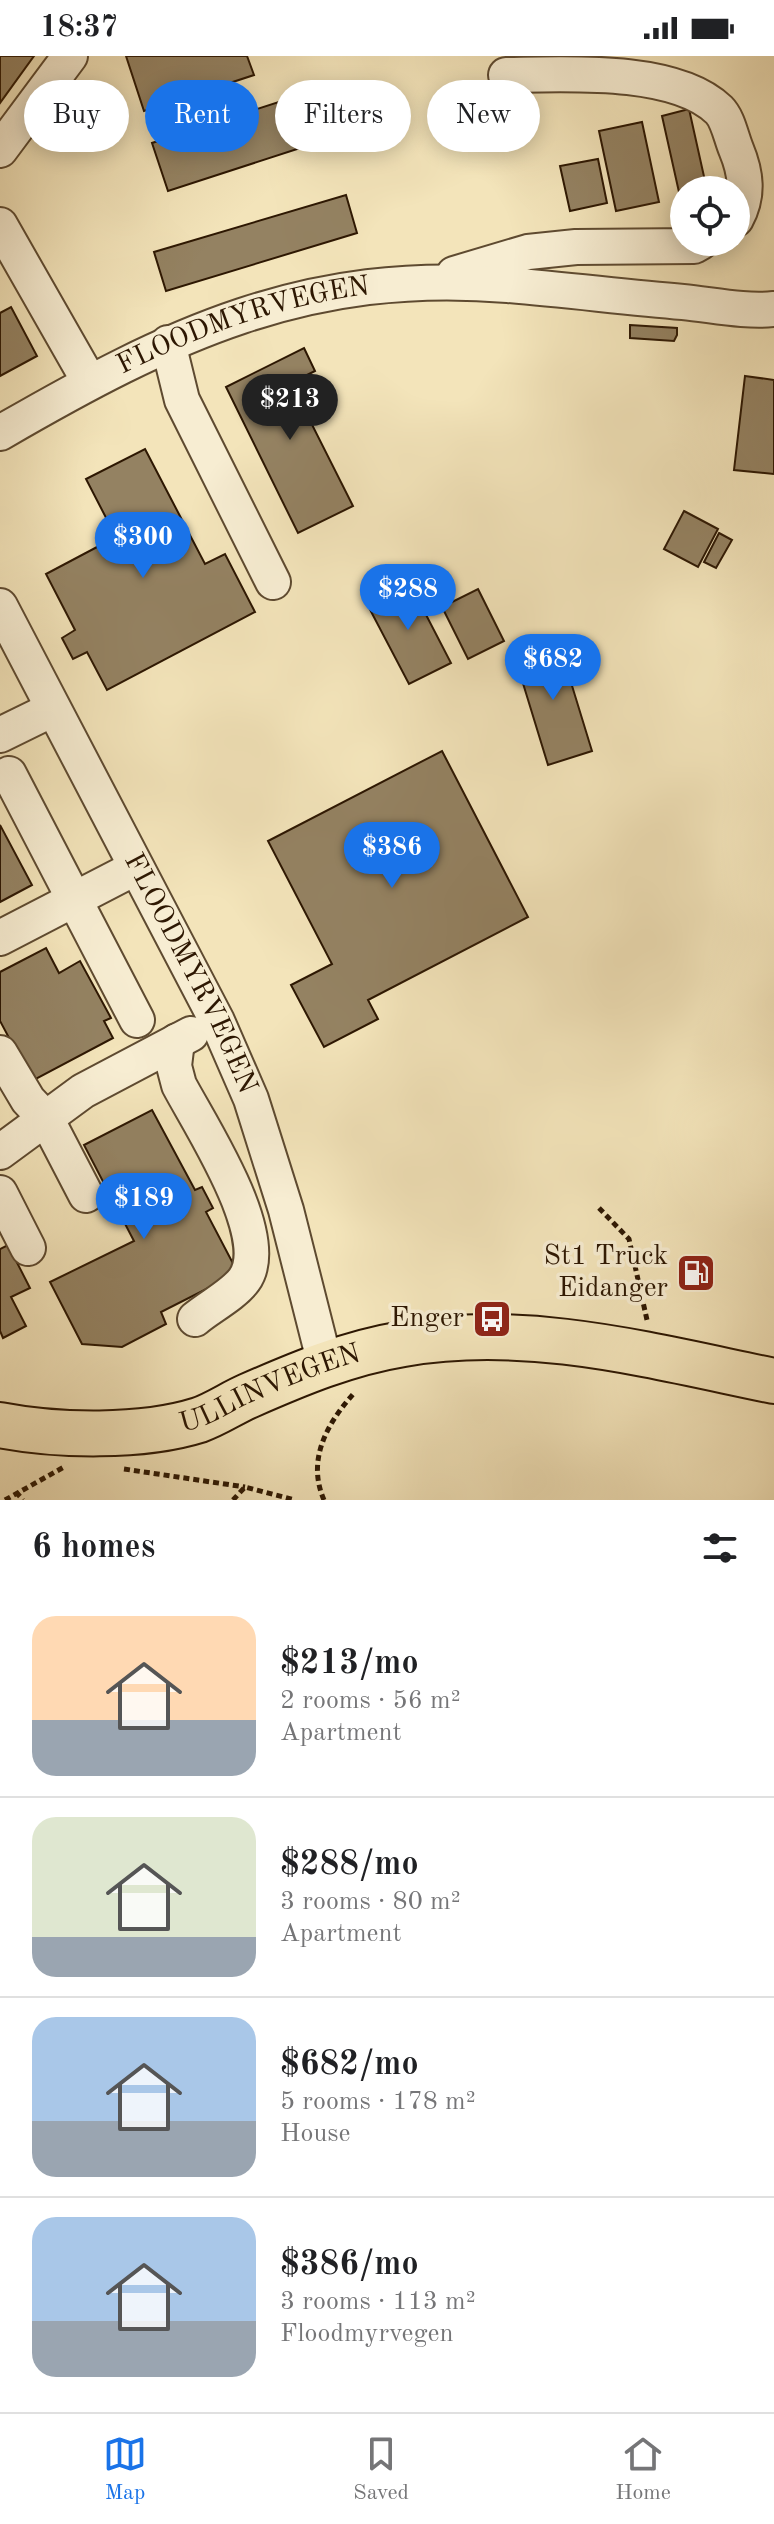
<!DOCTYPE html>
<meta charset="utf-8">
<style>
:root{--surface:#fff;--page:#f6f6f6;--text:#202124;--muted:#757577;--line:#e0e0e0;--accent:#1a73e8}
body{margin:0;font-family:"Old Standard TT",serif;background:var(--page);color:var(--text);height:100vh;display:flex;flex-direction:column;font-size:30px;white-space:nowrap}
*{box-sizing:border-box;margin:0}
p{font-size:26px;color:var(--muted)}
.icon{flex:none;width:44px;height:44px;fill:none;stroke:currentColor;stroke-width:2;stroke-linecap:round;stroke-linejoin:round}
.map{position:relative;height:1444px;overflow:hidden}
.side{display:flex;flex-direction:column;background:var(--surface);flex:1}
.side>*{flex:none}
.guide{position:absolute;left:24px;top:24px;width:726px;height:72px;display:flex;gap:16px}
.buttons{position:absolute;left:670px;top:120px;display:grid;gap:16px}
.buttons a{display:grid;place-items:center;width:80px;height:80px;border-radius:50%;background:var(--surface);box-shadow:0 4px 20px #0003;font-size:40px}
.price{position:absolute;translate:-50% -68px;padding:0 18px;border-radius:28px;background:var(--accent);color:#fff;font-size:26px;line-height:52px;filter:drop-shadow(0 2px 4px #0008)}
.price::after{content:'';position:absolute;left:50%;top:48px;width:24px;height:18px;margin-left:-12px;background:inherit;clip-path:polygon(0 0,100% 0,50% 100%)}
.price.selected{background:#222;color:#fff}
ul{padding:0;list-style:none}
li{display:flex;align-items:center;gap:24px;height:200px;padding:0 32px}
li+li{border-top:2px solid var(--line)}
li span{display:grid;place-items:center;flex:none;width:224px;height:160px;border-radius:24px;color:#555}
li>.icon{margin-inline-start:auto}
span .icon{width:96px;height:96px;fill:#fffc;stroke-width:1}
li b{font-size:34px}
h2{display:flex;justify-content:space-between;align-items:center;height:96px;padding:0 32px;font-size:34px}
.tag{padding:0 28px;border-radius:36px;background:var(--surface);box-shadow:0 4px 20px #0003;font-size:28px;line-height:72px}
.tag.selected{background:var(--accent);color:#fff}
.status{display:flex;justify-content:space-between;align-items:center;height:56px;padding:0 40px;background:var(--surface);direction:ltr}
.status svg{height:22px;fill:currentColor}
.menu{display:flex;justify-content:space-around;align-items:center;height:112px;border-top:2px solid var(--line);background:var(--surface);font-size:22px;color:var(--muted)}
.menu a{display:grid;justify-items:center;gap:4px}
.menu .selected{color:var(--accent)}
.map>svg:first-child{display:block}
.building{fill:#948262;stroke:#2d1702;stroke-width:2}
.lines{fill:none;stroke-linecap:round;stroke-linejoin:round}
.minor-casing{stroke:#5e4a30;stroke-width:38}
.major-casing{stroke:#2d1702;stroke-width:48}
.path{stroke:#2d1702;stroke-width:5;stroke-dasharray:6 4;stroke-linecap:butt}
.minor{stroke:#f7edd2;stroke-width:34}
.major{stroke:#f3e4ba;stroke-width:44}
.labels{text-anchor:middle;dominant-baseline:central;stroke-width:7;stroke-linejoin:round;paint-order:stroke}
.street-label{font-size:28px;fill:#2d1702;stroke:#f7edd2}
.poi-label{font-size:28px;fill:#2d1702;stroke:#f7edd2;text-anchor:end}
</style>
<div class="status"><b>18:37</b><svg viewBox="0 0 49 12"><path d="M0 12V9h3v3zM5 12V6h3v6zM10 12V3h3v9zM15 12V0h3v12zM26 1h20v11H26zM47 4h2v5h-2z"/></svg></div>
<div class="map">
<svg width="774" height="1444" viewBox="0 0 774 1444">
<rect width="100%" height="100%" fill="#f3e4ba"/>
<filter id="stains"><feTurbulence type="fractalNoise" baseFrequency=".0025" numOctaves="4"/><feColorMatrix values="0 0 0 0 .2 0 0 0 0 .09 0 0 0 0 .02 0 0 0 .5 -.17"/></filter>
<radialGradient id="worn" r=".72"><stop offset=".6" stop-color="#630" stop-opacity="0"/><stop offset="1" stop-color="#630" stop-opacity=".3"/></radialGradient>
<g class="building">
<path d="M0 0H34L0 47Z"/>
<path d="M126 0H247L254 19 144 55Z"/>
<path d="M316 34 331 82 168 135 152 87Z"/>
<path d="M689 53 707 134H684L683 154 662 60Z"/>
<path d="M642 66 659 146 616 155 599 75Z"/>
<path d="M598 103 607 147 570 155 560 110Z"/>
<path d="M346 139 357 177 166 235 154 196Z"/>
<path d="M11 251 37 300 0 320V257Z"/>
<path d="M630 269 677 272V279L674 285 630 282Z"/>
<path d="M304 292 315 315 291 327 353 450 298 477 226 331Z"/>
<path d="M745 320 774 324V418L734 414Z"/>
<path d="M145 393 205 508 225 498 255 556 107 634 87 596 73 603 62 582 75 574 46 518 116 481 86 423Z"/>
<path d="M684 455 718 473 698 511 664 493Z"/>
<path d="M719 477 732 484 716 512 704 506Z"/>
<path d="M408 524 451 607 409 628 366 546Z"/>
<path d="M478 533 504 585 468 603 442 551Z"/>
<path d="M558 584 592 695 548 709 514 598Z"/>
<path d="M442 695 528 861 368 944 378 963 324 991 291 929 332 908 268 785Z"/>
<path d="M0 769 32 829 0 846Z"/>
<path d="M46 892 59 917 80 905 111 962 104 965 113 982 32 1025 0 965V916Z"/>
<path d="M152 1054 195 1134 202 1131 213 1152 206 1156 238 1217 161 1256 166 1268 122 1291 82 1288 50 1226 134 1185 84 1089Z"/>
<path d="M8 1189 30 1232 11 1241 26 1270 3 1282 0 1275V1193Z"/>
</g>
<g class="lines">
<g class="minor-casing">
<g id="minor">
<path d="M506 19C564 18 675 11 719 54 728 63 731 81 736 93 746 117 749 139 736 163"/>
<path d="M0 94 70 0"/>
<path d="M0 169 89 325"/>
<path d="M454 218 528 196 576 191 694 190 701 186"/>
<path d="M168 287 182 344 273 526"/>
<path id="s1" d="M0 377C169 279 307 212 508 229 567 234 625 241 683 246 713 249 745 256 774 253"/>
<path id="s2" d="M0 550 217 965 251 1043 286 1154 325 1308"/>
<path d="M0 679 53 653"/>
<path d="M9 718 137 964"/>
<path d="M0 882 135 812"/>
<path d="M177 985 174 1010 179 1029C200 1069 275 1182 244 1224 233 1239 209 1251 195 1263"/>
<path d="M0 997 28 1044 47 1064 86 1139"/>
<path d="M0 1096 83 1035 191 978"/>
<path d="M0 1137 28 1192"/>
</g>
</g>
<g class="major-casing">
<g id="major">
<path id="s3" d="M0 1369C57 1380 142 1382 199 1364 216 1358 232 1347 248 1340 298 1318 348 1297 403 1288 527 1266 652 1300 774 1325"/>
</g>
</g>
<g class="path">
<path d="M599 1152 629 1183 647 1264"/>
<path d="M124 1413 245 1431"/>
<path d="M16 1436 23 1444"/>
<path d="M5 1444 64 1411"/>
<path d="M233 1444 245 1431 295 1444"/>
<path d="M324 1444C306 1403 328 1366 355 1336"/>
</g>
<use href="#minor" class="minor"/>
<use href="#major" class="major"/>
</g>
<defs>
<g id="fuel-square" transform="scale(2)"><rect x="-9" y="-9" width="18" height="18" rx="4" fill="#8f2418" stroke="#f7edd2"/><path d="M-5.5-6h7V0h2V4h1.3V-2.5L3-4.5l.8-.8L6-3V5H2.5V1h-1V6h-7ZM-4.2-4.7v3.2H.2V-4.7Z" fill="#fff"/></g>
<g id="bus-square" transform="scale(2)"><rect x="-9" y="-9" width="18" height="18" rx="4" fill="#8f2418" stroke="#f7edd2"/><path d="M-5-6H5V4H4V6H2V4H-2V6H-4V4H-5ZM-3.5-4V0h7V-4ZM-3.5 1.2v1.5H-2V1.2ZM2 1.2v1.5H3.5V1.2Z" fill="#fff"/></g>
</defs>
<g fill-rule="evenodd">
<use href="#fuel-square" x="696" y="1217"/>
<use href="#bus-square" x="492" y="1263"/>
</g>
<g class="labels">
<g class="street-label">
<text stroke="none"><textPath href="#s1" startOffset="268">FLOODMYRVEGEN</textPath></text>
<text stroke="none"><textPath href="#s2" startOffset="414">FLOODMYRVEGEN</textPath></text>
<text stroke="none"><textPath href="#s3" startOffset="278">ULLINVEGEN</textPath></text>
</g>
<g class="poi-label">
<text x="668" y="1201">St1 Truck<tspan x="668" dy="32">Eidanger</tspan></text>
<text x="464" y="1263">Enger</text>
</g>
</g>
<rect width="100%" height="100%" filter="url(#stains)"/>
<rect width="100%" height="100%" fill="url(#worn)"/>
</svg>
<div class="buttons">
<a><svg class="icon" aria-label="locate" viewBox="0 0 24 24"><circle cx="12" cy="12" r="6"/><path d="M12 2v4M12 18v4M2 12h4M18 12h4"/></svg></a>
</div>
<b class="price selected" style="left:290px;top:386px">$213</b>
<b class="price" style="left:143px;top:524px">$300</b>
<b class="price" style="left:408px;top:576px">$288</b>
<b class="price" style="left:553px;top:646px">$682</b>
<b class="price" style="left:392px;top:834px">$386</b>
<b class="price" style="left:144px;top:1185px">$189</b>
<div class="guide">
<a class="tag">Buy</a>
<a class="tag selected">Rent</a>
<a class="tag">Filters</a>
<a class="tag">New</a>
</div>
</div>
<section class="side">
<h2>6 homes<svg class="icon" aria-label="filters" viewBox="0 0 24 24"><path d="M4 7h16M4 17h16"/><circle cx="9" cy="7" r="2"/><circle cx="15" cy="17" r="2"/></svg></h2>
<ul>
<li><span style="background:linear-gradient(#ffd9b3 65%,#9aa5b1 0)"><svg class="icon" aria-label="home" viewBox="0 0 24 24"><path d="M3 11l9-7 9 7M6 9v11h12V9"/></svg></span><div><b>$213/mo</b><p>2 rooms · 56 m²</p><p>Apartment</p></div></li>
<li><span style="background:linear-gradient(#dfe7d0 75%,#9aa5b1 0)"><svg class="icon" aria-label="home" viewBox="0 0 24 24"><path d="M3 11l9-7 9 7M6 9v11h12V9"/></svg></span><div><b>$288/mo</b><p>3 rooms · 80 m²</p><p>Apartment</p></div></li>
<li><span style="background:linear-gradient(#a9c7e8 65%,#9aa5b1 0)"><svg class="icon" aria-label="home" viewBox="0 0 24 24"><path d="M3 11l9-7 9 7M6 9v11h12V9"/></svg></span><div><b>$682/mo</b><p>5 rooms · 178 m²</p><p>House</p></div></li>
<li><span style="background:linear-gradient(#a9c7e8 65%,#9aa5b1 0)"><svg class="icon" aria-label="home" viewBox="0 0 24 24"><path d="M3 11l9-7 9 7M6 9v11h12V9"/></svg></span><div><b>$386/mo</b><p>3 rooms · 113 m²</p><p>Floodmyrvegen</p></div></li>
</ul>
</section>
<nav class="menu">
<a class="selected"><svg class="icon" aria-label="map" viewBox="0 0 24 24"><path d="M3 6l6-2 6 2 6-2v14l-6 2-6-2-6 2zM9 4v14M15 6v14"/></svg>Map</a>
<a><svg class="icon" aria-label="saved" viewBox="0 0 24 24"><path d="M7 4h10v16l-5-4-5 4z"/></svg>Saved</a>
<a><svg class="icon" aria-label="home" viewBox="0 0 24 24"><path d="M3 11l9-7 9 7M6 9v11h12V9"/></svg>Home</a>
</nav>
